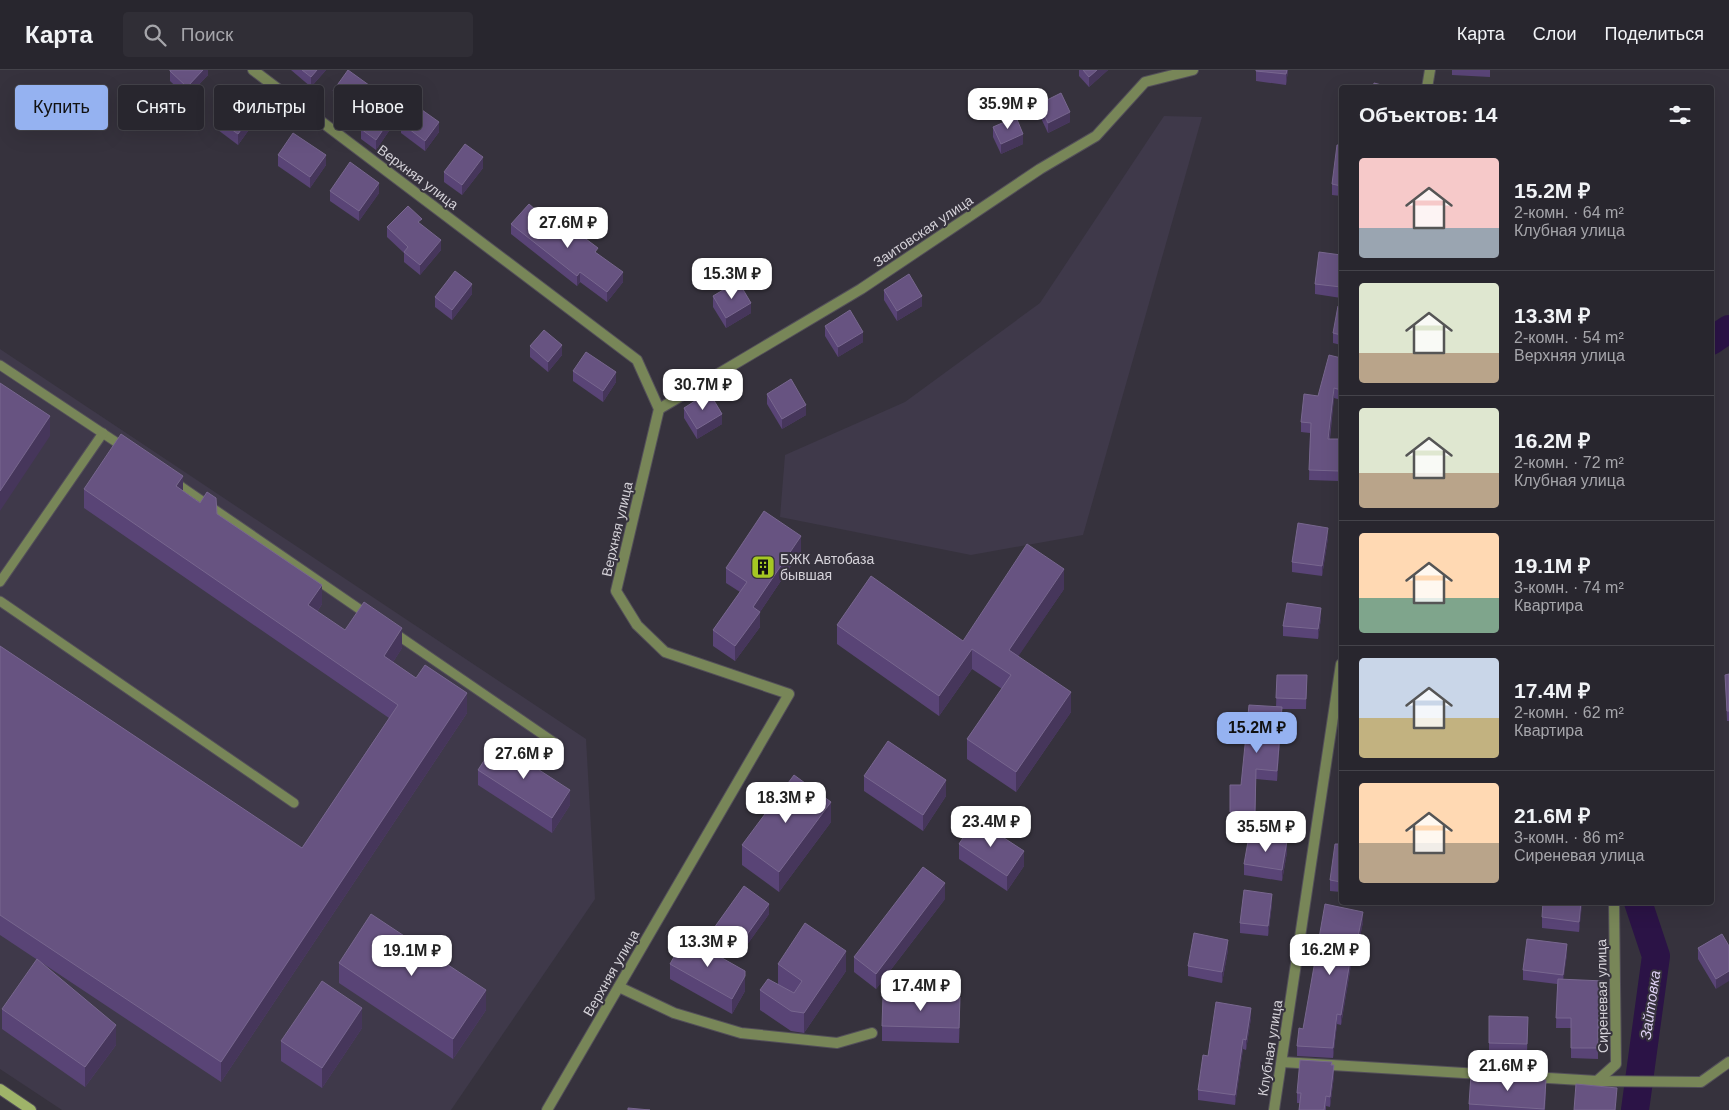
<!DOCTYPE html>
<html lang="ru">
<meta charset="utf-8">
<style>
:root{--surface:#28262e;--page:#302e36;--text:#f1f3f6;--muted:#a5a5aa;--line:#44434a;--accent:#95b2f1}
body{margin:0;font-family:Helvetica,sans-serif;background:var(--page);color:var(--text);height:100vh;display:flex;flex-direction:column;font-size:19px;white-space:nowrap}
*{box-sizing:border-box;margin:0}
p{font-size:16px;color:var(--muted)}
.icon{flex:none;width:28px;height:28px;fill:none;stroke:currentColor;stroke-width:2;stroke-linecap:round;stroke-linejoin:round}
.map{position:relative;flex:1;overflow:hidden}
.side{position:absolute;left:1339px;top:15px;width:375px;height:820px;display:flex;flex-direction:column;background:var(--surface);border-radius:5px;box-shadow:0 5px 20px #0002,0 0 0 1px var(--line)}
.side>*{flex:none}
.top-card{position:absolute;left:15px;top:15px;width:475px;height:45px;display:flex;gap:10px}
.price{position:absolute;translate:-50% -42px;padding:0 11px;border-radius:10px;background:#fff;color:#222;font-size:16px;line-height:32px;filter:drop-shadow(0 1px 2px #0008)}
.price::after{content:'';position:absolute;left:50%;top:30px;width:15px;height:11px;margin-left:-8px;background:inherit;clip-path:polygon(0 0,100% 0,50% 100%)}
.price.current{background:var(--accent);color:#111}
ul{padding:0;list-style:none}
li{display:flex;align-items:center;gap:15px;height:125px;padding:0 20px}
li+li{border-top:1px solid var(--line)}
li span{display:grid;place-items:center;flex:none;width:140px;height:100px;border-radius:5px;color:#555}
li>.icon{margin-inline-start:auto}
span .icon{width:60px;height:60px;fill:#fffc;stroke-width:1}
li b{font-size:21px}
h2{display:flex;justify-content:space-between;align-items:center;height:60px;padding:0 20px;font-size:21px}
.tag{padding:0 18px;border-radius:5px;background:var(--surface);box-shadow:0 5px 20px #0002,0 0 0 1px var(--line);font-size:18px;line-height:45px}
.tag.current{background:var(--accent);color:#111}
header{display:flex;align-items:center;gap:30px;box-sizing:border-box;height:70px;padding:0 25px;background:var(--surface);border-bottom:1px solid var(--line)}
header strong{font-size:24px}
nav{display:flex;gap:28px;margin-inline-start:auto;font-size:18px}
.search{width:350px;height:45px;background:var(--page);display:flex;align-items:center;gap:12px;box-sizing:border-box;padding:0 18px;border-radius:5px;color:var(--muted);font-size:19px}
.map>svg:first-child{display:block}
.built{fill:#3f394a}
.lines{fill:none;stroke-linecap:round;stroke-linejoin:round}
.river{stroke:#2b1346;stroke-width:28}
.lane-casing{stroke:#534f59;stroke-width:11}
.street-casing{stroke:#534f59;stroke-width:12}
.secondary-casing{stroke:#534f59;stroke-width:12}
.lane{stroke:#788658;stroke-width:9}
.street{stroke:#788658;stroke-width:10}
.secondary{stroke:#9fb469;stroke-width:10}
.wall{fill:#594476}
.shaded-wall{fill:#46365b}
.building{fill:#675381;stroke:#78678f}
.labels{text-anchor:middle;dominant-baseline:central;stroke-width:4;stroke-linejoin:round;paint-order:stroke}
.street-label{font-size:14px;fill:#d5d2d9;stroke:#36323d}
.poi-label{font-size:14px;fill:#d5d2d9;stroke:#36323d;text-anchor:start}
.water-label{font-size:15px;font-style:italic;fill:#ded1f4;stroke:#36323d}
</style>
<header>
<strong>Карта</strong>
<div class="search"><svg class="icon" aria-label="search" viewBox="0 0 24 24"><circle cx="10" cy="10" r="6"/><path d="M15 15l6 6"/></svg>Поиск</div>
<nav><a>Карта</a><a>Слои</a><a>Поделиться</a></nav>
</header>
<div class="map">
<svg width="1729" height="1040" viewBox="0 0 1729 1040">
<rect width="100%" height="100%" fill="#36323d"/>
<g class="built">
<path d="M1164 46 1202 47 1083 465 971 485 780 447 785 385 905 332 1040 233Z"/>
<path d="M0 279 586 669 595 829 451 1040H62L0 999Z"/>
</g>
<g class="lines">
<g class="river">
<path d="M1711 271 1729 259"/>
<path d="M1635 1040 1656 886 1638 832"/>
</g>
<g class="lane-casing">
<g id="lane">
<path d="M0 295 125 378"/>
<path d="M173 411 368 545"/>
<path d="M0 512 103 363"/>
<path d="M0 531 294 733"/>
<path d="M393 562 558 675"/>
</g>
</g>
<g class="street-casing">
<g id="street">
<path d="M253 0 637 290 659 339 616 521 637 555 665 582 789 624 547 1040"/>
<path d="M1427 18 1430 0"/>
<path d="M659 339 861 219 1040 99 1096 66 1145 12 1193 0"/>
<path d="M619 917 674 943 741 963 837 973 872 963"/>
<path d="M1282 992 1597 1011 1701 1012 1729 992"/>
<path d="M1597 1011 1616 994 1614 832"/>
<path d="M1274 1040 1341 594"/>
</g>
</g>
<g class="secondary-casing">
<path id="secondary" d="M0 1019 31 1040"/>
</g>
<use href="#lane" class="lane"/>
<use href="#street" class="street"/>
<use href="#secondary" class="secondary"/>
</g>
<g class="wall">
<path d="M208 0V5L187 27 170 11V1Z"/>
<path d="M291 0H326L311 17Z"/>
<path d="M1079 0H1108L1089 17 1079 6Z"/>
<path d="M1256 0H1288L1286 15 1256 11Z"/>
<path d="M1452 0H1490V7L1452 5Z"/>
<path d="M333 21 373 28 372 30 393 55 376 80 361 69V59L364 54 333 32Z"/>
<path d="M1039 34 1070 52 1048 63 1039 44Z"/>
<path d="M260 44 238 75 214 57V47Z"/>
<path d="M401 53 439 62 425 81 401 63Z"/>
<path d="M993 57 1023 74 1001 84 993 67Z"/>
<path d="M1341 75V126L1332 125V114Z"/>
<path d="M278 85 326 95 310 118 278 96Z"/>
<path d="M483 98 462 125 444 112V102Z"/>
<path d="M330 121 379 123 359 151 330 131Z"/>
<path d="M511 154 568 168 598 184 623 212 607 232 580 212 577 216 511 164Z"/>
<path d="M387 157 441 180 420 205 404 192V183L387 167Z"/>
<path d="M1341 185V228L1315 224V214Z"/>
<path d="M884 220 922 236 897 251 884 230Z"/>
<path d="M472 224 452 250 435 237V227Z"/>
<path d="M713 226 751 243 726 258 713 237Z"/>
<path d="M1341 236V275L1333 273V263Z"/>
<path d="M825 256 863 272 838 287 825 266Z"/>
<path d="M530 276 562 285 548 302 530 287Z"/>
<path d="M1341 288V330L1334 328 1330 369 1341 379 1339 411 1309 410 1310 363 1301 362V352L1318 326Z"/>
<path d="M573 301 616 312 603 332 573 311Z"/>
<path d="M767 324 806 345 782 359 767 334Z"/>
<path d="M684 338 722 354 697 369 684 348Z"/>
<path d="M84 419 183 421 217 444 322 534 317 542 345 560 402 578 393 592 467 643 221 1012 0 865V576L302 778 389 648 84 438Z"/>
<path d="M1328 468 1322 506 1292 502V492Z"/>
<path d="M801 481 760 542V557L735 591 713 576V560L740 522 726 513V498Z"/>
<path d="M1064 519 1018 586 1071 642 1016 722 967 689V669L1002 619 972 599 939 646 837 574V555L963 571Z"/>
<path d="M1321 548 1318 569 1283 566V556Z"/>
<path d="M1729 604V651H1727L1725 605Z"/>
<path d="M1277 605H1307L1306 639H1282L1277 711 1256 709 1255 752H1230V715H1241L1276 637Z"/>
<path d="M478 700 570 735 552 763 478 715Z"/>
<path d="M864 706 946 726 923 761 864 721Z"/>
<path d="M831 752 779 822 742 795V775Z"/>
<path d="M959 774 1024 796 1007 821 959 789Z"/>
<path d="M1341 774V822L1330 821V810Z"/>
<path d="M1287 782 1282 811 1244 805V794Z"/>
<path d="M945 829 876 919 854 902V887Z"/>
<path d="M1582 832 1579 862 1542 858V847Z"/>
<path d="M1272 834 1268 866 1240 863V853Z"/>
<path d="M769 844 739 886 714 869V858Z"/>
<path d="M1363 852 1354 896 1351 895 1341 955 1337 954 1333 988 1297 986V976L1303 959Z"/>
<path d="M1722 864 1716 919 1698 889V878Z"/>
<path d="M1228 880 1222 913 1188 906V896Z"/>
<path d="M1567 884 1563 909 1604 921 1603 959H1598V989L1571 988V958H1556L1557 914 1523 910V900Z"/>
<path d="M339 893 486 940 453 989 339 913Z"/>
<path d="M670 894 745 921 732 944 670 909Z"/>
<path d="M778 894 846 901 804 963 791 961 760 940V920L778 914Z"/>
<path d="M2 939 116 975 85 1017 2 959Z"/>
<path d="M960 943 959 973 882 971V956Z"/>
<path d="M1489 946 1528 947 1527 984 1489 983Z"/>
<path d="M1251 948 1246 980 1243 979 1235 1035 1198 1030V1020L1208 986Z"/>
<path d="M362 958 322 1018 281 991V971Z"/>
<path d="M1332 995 1334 1006 1330 1037 1326 1036V1040H1299L1300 1033H1297V1023Z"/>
<path d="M1546 1020 1545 1040H1469V1034Z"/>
</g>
<g class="shaded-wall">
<path d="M203 0H208V5L187 27V17Z"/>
<path d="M317 0H326L311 17V7Z"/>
<path d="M1097 0H1108L1089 17V7Z"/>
<path d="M1287 0H1288L1286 15V4Z"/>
<path d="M373 18V28L367 37V27Z"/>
<path d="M260 34V44L238 75V64Z"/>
<path d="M1070 42V52L1048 63V53Z"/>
<path d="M393 45V55L376 80V70Z"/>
<path d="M439 52V62L425 81V71Z"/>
<path d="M1023 64V74L1001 84V74Z"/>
<path d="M326 85V95L310 118V107Z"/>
<path d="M483 87V98L462 125V115Z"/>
<path d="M379 113V123L359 151V141Z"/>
<path d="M441 170V180L420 205V195Z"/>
<path d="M580 202V212L577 216V206Z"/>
<path d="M623 202V212L607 232V222Z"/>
<path d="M472 214V224L452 250V240Z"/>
<path d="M922 226V236L897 251V241Z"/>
<path d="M751 233V243L726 258V248Z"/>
<path d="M863 262V272L838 287V277Z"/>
<path d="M562 275V285L548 302V292Z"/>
<path d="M616 302V312L603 332V321Z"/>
<path d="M1334 318V328L1328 379V369Z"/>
<path d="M806 335V345L782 359V349Z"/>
<path d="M722 344V354L697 369V359Z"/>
<path d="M50 346V366L0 441V421Z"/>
<path d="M183 406V425L176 416Z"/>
<path d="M1328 458V468L1322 506V496Z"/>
<path d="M801 466V481L760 542V557L735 591V576L753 537Z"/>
<path d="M1064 499V519L1009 600V580Z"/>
<path d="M322 515V534L308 555V535Z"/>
<path d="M1321 538V548L1318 569V559Z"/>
<path d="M402 558V578L384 606V586Z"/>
<path d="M972 579V599L939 646V626Z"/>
<path d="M1071 622V642L1016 722V702Z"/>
<path d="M467 623V643L221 1012V992Z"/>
<path d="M1282 637V647L1277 711V701Z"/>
<path d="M946 710V726L923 761V745Z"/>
<path d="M570 720V735L552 763V748Z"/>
<path d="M831 732V752L779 822V802Z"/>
<path d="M1287 771V782L1282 811V800Z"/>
<path d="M1024 781V796L1007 821V806Z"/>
<path d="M945 813V829L876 919V904Z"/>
<path d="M1272 824V834L1268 866V856Z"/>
<path d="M1581 832H1582V836L1579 862V852Z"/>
<path d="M769 834V844L739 886V876Z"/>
<path d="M1363 842V852L1354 896V886Z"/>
<path d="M1228 870V880L1222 913V902Z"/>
<path d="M1567 874V884L1563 915V905Z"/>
<path d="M846 881V901L804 963V943Z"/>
<path d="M1351 885V895L1341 955V945Z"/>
<path d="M1729 901V911L1716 919V909Z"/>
<path d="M745 906V921L732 944V929Z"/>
<path d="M486 920V940L453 989V969Z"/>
<path d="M362 938V958L322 1018V998Z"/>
<path d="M1251 938V948L1246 980V970Z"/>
<path d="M1337 944V954L1333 988V978Z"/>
<path d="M116 955V975L85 1017V997Z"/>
<path d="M1243 969V979L1235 1035V1025Z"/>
<path d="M1334 995V1006L1330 1037V1027Z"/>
<path d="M1617 1018 1616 1040H1615Z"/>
</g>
<g class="building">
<path d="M170 0H203L187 17 170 1Z"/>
<path d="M302 0H317L311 7Z"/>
<path d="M348 0 373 18 367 27 393 45 376 70 361 59 369 47 333 21Z"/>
<path d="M1083 0H1097L1089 7Z"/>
<path d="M1256 0H1287L1286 4 1256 1Z"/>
<path d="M1374 13 1393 18H1373Z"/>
<path d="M1448 15 1464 18H1448Z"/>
<path d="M236 16 260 34 238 64 214 47Z"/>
<path d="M1061 23 1070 42 1048 53 1039 34Z"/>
<path d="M415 35 439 52 425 71 401 53Z"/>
<path d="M1016 47 1023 64 1001 74 993 57Z"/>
<path d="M293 63 326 85 310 107 278 85Z"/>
<path d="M465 74 483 87 462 115 444 102Z"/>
<path d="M1337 75H1341V116L1332 114Z"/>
<path d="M350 92 379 113 359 141 330 121Z"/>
<path d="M529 134 568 168 574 160 598 178 595 182 623 202 607 222 580 202 577 206 511 154Z"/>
<path d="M408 136 422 149 418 152 441 170 420 195 404 182 408 177 387 157Z"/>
<path d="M1319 182 1341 185V217L1315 214Z"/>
<path d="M455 201 472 214 452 240 435 227Z"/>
<path d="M909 204 922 226 897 241 884 220Z"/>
<path d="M738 211 751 233 726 248 713 226Z"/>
<path d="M1338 236H1341V265L1333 263Z"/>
<path d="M850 240 863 262 838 277 825 256Z"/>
<path d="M544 260 562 275 548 292 530 276Z"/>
<path d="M586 282 616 302 603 321 573 301Z"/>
<path d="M1329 285 1341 288V320L1334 318 1328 369H1341L1339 401 1309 400 1311 353 1301 352 1304 324 1318 326Z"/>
<path d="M791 309 806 335 782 349 767 324Z"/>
<path d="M0 313 50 346 0 421Z"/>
<path d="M709 322 722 344 697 359 684 338Z"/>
<path d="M121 364 183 406 176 416 200 433 207 422 216 428 217 444 322 515 308 535 345 560 364 532 402 558 384 586 416 608 425 595 467 623 221 992 0 845V576L302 778 398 635 84 419Z"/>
<path d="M764 441 801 466 753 537 760 542 735 576 713 560 747 512 726 498Z"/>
<path d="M1298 453 1328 458 1322 496 1292 492Z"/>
<path d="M1027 474 1064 499 1009 580 1071 622 1016 702 967 669 1011 605 972 579 939 626 837 555 871 506 963 571Z"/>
<path d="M1287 533 1321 538 1318 559 1283 556Z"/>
<path d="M1729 604V641H1727L1725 605Z"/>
<path d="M1277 605H1307L1306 629 1276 628Z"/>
<path d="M1249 635 1282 637 1277 701 1256 699 1255 742H1230V715H1241Z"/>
<path d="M888 671 946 710 923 745 864 706Z"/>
<path d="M496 672 570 720 552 748 478 700Z"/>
<path d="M794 705 831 732 779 802 742 775Z"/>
<path d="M975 749 1024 781 1007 806 959 774Z"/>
<path d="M1249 766 1287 771 1282 800 1244 794Z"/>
<path d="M1335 774H1341V812L1330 810Z"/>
<path d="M923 797 945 813 876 904 854 887Z"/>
<path d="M744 816 769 834 739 876 714 858Z"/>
<path d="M1244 820 1272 824 1268 856 1240 853Z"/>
<path d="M1543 832H1581L1579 852 1542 847Z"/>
<path d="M1325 834 1363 842 1354 886 1351 885 1341 945 1337 944 1333 978 1297 976 1299 958 1303 959Z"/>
<path d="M371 844 486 920 453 969 339 893Z"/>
<path d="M805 853 846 881 804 943 791 941 760 920 768 909 794 923 802 911 778 894Z"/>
<path d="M1194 863 1228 870 1222 902 1188 896Z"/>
<path d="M1722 864 1729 876V901L1716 909 1698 878Z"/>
<path d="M685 867 745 901V906L732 929 670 894Z"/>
<path d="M1527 869 1567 874 1563 905 1523 900Z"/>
<path d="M37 889 116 955 85 997 2 939Z"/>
<path d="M1558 909 1604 911 1603 949H1598V978H1571V948H1556Z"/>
<path d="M322 911 362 938 322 998 281 971Z"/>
<path d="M883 926 960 927 959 958 882 956Z"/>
<path d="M1216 932 1251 938 1246 970 1243 969 1235 1025 1198 1020 1203 985 1208 986Z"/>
<path d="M1489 946 1528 947 1527 974 1489 973Z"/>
<path d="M1300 990 1332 992 1331 995H1334L1330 1027 1326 1026 1324 1040H1299L1301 1023H1297Z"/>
<path d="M1471 1005 1546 1010 1544 1039 1469 1034Z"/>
<path d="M1576 1014 1617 1018 1615 1040H1574Z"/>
<path d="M628 1038 650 1040H628Z"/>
</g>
<defs>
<g id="building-square" transform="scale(1.25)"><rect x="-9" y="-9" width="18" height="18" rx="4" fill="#a5c823" stroke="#36323d"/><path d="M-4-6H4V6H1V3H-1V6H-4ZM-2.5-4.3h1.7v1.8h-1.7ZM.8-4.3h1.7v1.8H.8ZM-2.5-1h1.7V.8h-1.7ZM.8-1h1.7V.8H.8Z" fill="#111"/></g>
</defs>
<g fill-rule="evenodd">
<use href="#building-square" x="763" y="497"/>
</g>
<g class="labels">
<g class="street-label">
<text transform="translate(418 107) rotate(37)">Верхняя улица</text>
<text transform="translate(923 161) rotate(-34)">Заитовская улица</text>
<text transform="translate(617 459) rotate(-77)">Верхняя улица</text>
<text transform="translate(611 903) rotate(-60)">Верхняя улица</text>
<text transform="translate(1602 926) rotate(-91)">Сиреневая улица</text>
<text transform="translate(1270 978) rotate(-81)">Клубная улица</text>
</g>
<g class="poi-label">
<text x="780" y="489">БЖК Автобаза<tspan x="780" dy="16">бывшая</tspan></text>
</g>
<g class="water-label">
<text transform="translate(1650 935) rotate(-82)">Зайтовка</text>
</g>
</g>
</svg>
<b class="price" style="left:1008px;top:60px">35.9M ₽</b>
<b class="price" style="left:568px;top:179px">27.6M ₽</b>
<b class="price" style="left:732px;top:230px">15.3M ₽</b>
<b class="price" style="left:703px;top:341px">30.7M ₽</b>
<b class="price current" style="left:1257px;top:684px">15.2M ₽</b>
<b class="price" style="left:524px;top:710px">27.6M ₽</b>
<b class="price" style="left:786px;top:754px">18.3M ₽</b>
<b class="price" style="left:991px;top:778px">23.4M ₽</b>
<b class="price" style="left:1266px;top:783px">35.5M ₽</b>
<b class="price" style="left:708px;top:898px">13.3M ₽</b>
<b class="price" style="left:1330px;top:906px">16.2M ₽</b>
<b class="price" style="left:412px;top:907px">19.1M ₽</b>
<b class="price" style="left:921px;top:942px">17.4M ₽</b>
<b class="price" style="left:1508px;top:1022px">21.6M ₽</b>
<div class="top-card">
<a class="tag current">Купить</a>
<a class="tag">Снять</a>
<a class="tag">Фильтры</a>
<a class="tag">Новое</a>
</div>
<section class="side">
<h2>Объектов: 14<svg class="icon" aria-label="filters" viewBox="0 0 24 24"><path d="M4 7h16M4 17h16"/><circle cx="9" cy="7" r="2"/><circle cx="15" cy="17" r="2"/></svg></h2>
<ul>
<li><span style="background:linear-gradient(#f6c9c9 70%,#9aa5b1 0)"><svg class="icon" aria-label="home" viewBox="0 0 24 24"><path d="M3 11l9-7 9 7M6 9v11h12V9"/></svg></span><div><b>15.2M ₽</b><p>2-комн. · 64 m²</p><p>Клубная улица</p></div></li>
<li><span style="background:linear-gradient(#dfe7d0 70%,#b9a48a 0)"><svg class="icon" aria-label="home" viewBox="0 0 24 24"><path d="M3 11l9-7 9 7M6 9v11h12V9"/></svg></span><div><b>13.3M ₽</b><p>2-комн. · 54 m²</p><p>Верхняя улица</p></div></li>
<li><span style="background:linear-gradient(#dfe7d0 65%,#b9a48a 0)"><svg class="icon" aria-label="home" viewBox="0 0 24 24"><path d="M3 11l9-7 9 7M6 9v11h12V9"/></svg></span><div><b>16.2M ₽</b><p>2-комн. · 72 m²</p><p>Клубная улица</p></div></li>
<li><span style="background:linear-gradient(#ffd9b3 65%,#7fa58c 0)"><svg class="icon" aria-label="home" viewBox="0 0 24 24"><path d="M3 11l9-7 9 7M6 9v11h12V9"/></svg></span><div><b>19.1M ₽</b><p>3-комн. · 74 m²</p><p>Квартира</p></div></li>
<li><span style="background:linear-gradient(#c9d6e8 60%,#c2b280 0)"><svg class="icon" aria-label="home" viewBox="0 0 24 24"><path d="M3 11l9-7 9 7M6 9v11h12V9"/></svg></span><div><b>17.4M ₽</b><p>2-комн. · 62 m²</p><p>Квартира</p></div></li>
<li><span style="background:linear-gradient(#ffd9b3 60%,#b9a48a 0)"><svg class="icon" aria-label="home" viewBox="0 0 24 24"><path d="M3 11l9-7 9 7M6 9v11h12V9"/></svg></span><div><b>21.6M ₽</b><p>3-комн. · 86 m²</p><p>Сиреневая улица</p></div></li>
</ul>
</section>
</div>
